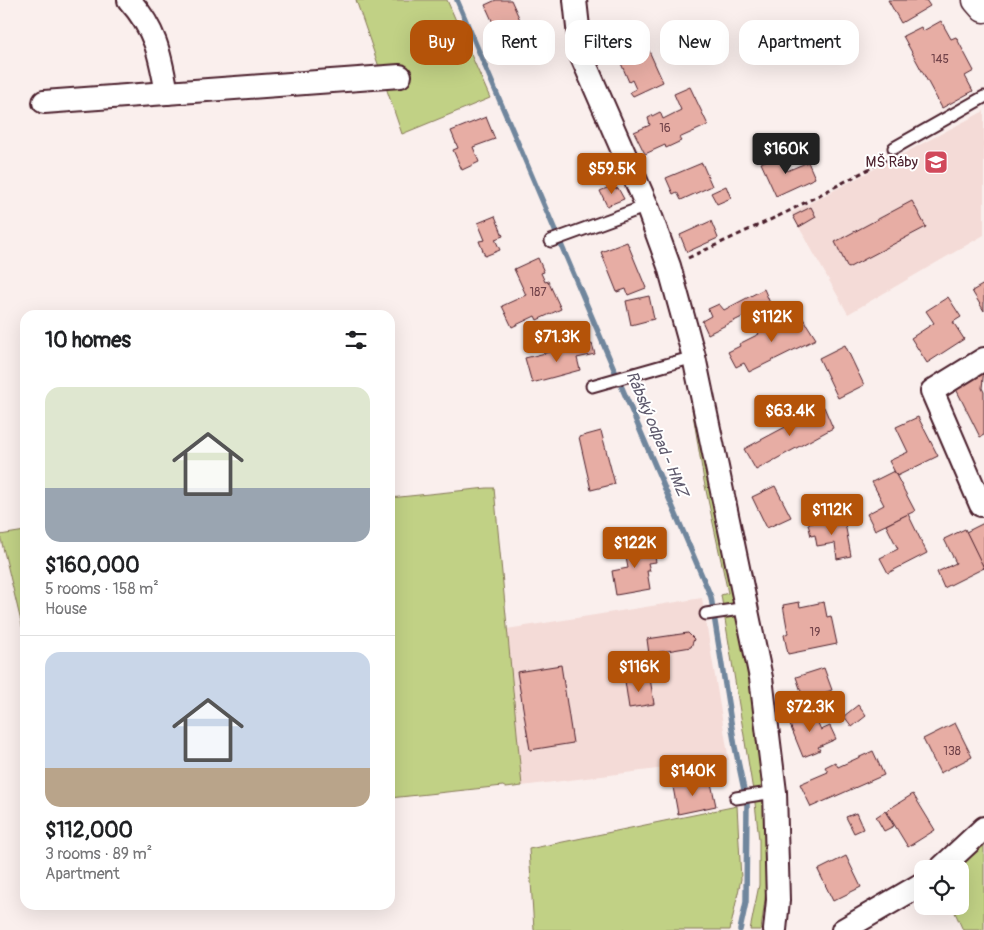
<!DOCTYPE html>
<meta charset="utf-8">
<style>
:root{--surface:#fff;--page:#f6f6f6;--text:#202124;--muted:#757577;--line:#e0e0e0;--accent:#b45309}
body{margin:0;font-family:Pangolin,sans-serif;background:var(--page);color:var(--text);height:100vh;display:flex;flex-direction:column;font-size:19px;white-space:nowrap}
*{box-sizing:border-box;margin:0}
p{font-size:16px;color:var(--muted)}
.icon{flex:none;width:28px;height:28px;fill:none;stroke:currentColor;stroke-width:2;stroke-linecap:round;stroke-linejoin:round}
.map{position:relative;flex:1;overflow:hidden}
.side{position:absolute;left:20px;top:310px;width:375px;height:600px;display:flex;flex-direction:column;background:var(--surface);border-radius:15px;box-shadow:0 5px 20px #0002}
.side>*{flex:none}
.banner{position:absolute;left:410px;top:20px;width:475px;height:45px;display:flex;gap:10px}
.buttons{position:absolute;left:914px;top:860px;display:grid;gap:10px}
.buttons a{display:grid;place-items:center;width:55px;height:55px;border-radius:10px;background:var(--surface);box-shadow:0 5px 20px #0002;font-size:25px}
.price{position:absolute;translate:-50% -42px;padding:0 11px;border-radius:5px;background:var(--accent);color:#fff;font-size:16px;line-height:32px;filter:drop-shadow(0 1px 2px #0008)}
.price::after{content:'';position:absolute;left:50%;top:30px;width:15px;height:11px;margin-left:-8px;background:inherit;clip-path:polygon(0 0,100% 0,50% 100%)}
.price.on{background:#222;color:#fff}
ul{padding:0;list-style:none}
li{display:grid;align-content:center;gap:10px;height:265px;padding:0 25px}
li+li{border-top:1px solid var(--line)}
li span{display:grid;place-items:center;height:155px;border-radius:15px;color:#555}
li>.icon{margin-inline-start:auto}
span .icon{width:90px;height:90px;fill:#fffc;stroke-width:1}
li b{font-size:21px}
h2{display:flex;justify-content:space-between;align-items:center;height:60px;padding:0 25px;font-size:21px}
.tag{padding:0 18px;border-radius:15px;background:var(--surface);box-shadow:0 5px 20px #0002;font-size:18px;line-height:45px}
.tag.on{background:var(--accent);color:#fff}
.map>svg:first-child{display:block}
.built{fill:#f4dbd7}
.green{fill:#c1d185;stroke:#867858}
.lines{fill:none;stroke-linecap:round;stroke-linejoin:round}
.stream{stroke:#6f869d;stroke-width:5.5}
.building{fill:#e7ada4;stroke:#4a1f2b}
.lane-casing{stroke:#4a1f2b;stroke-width:15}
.street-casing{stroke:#4a1f2b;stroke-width:26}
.secondary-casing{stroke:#4a1f2b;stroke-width:31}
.path{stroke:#4a1f2b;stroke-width:3;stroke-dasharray:5 4;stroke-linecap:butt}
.lane{stroke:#fff;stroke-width:11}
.street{stroke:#fff;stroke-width:22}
.secondary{stroke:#fff;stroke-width:28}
.labels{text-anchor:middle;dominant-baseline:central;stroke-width:4;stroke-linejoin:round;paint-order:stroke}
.number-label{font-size:12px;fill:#714249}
.poi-label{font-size:15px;fill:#4a1f2b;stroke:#fff;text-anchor:end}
.water-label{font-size:16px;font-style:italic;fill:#605b6e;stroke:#fff}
</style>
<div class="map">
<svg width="984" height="930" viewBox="0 0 984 930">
<rect width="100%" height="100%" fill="#faefed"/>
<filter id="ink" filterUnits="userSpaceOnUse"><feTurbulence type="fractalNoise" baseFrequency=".02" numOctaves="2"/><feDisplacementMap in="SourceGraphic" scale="10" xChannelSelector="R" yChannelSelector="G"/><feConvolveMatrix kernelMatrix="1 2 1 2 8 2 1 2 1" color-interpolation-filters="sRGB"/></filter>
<g filter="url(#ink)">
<g class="built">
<path d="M984 111V235L848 314 791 213Z"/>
<path d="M702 598 729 760 522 786 507 629Z"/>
</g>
<g class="green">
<path d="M356 0H447L490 98 402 134Z"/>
<path d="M687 378 752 659 770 860 761 930H750L759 885V840L755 803 721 595 728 593 704 481Z"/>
<path d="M487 488H494L522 786 506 788 503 786 390 798V498Z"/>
<path d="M25 531V638L0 535Z"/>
<path d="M737 806 741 879 730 930H534L529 849Z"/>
<path d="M984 843V930H963L952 906H960V869H958Z"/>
</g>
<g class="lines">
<path class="stream" d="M457 0 711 597 735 747 747 804 746 902 740 930"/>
</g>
<g class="building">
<path d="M496 0H511L527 35 503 45 485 5Z"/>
<path d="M888 0H926L930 6 901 23Z"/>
<path d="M941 21 951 39 956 37 974 71 965 76 973 91 942 108 903 36 921 27 923 31Z"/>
<path d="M645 42 663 82 633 96 630 92 636 89 632 80 629 82 617 54Z"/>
<path d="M690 87 708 125 679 138 681 141 666 148 665 145 645 154 634 132 650 125 648 118 660 112 663 119 681 110 674 94Z"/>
<path d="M486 117 495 139 473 147 479 162 462 170 453 150 458 148 451 131Z"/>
<path d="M779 155 787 171 808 162 815 178 776 196 761 163Z"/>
<path d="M702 163 712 186 681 200 677 192 673 194 666 178Z"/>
<path d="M614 185 616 189 618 188 624 199 607 206 600 191Z"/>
<path d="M726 186 731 198 717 204 711 193Z"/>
<path d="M912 201 926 227 848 268 835 242Z"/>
<path d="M811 207 816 217 799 227 793 216Z"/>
<path d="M495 216 503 236 495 239 500 250 485 256 479 241 485 240 478 223Z"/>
<path d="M711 221 718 238 687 252 680 235Z"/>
<path d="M627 242 646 288 628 295 626 289 617 292 601 252Z"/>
<path d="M538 258 544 272 541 273 545 282 548 281 561 309 537 320 535 316 512 327 502 306 526 295 514 269Z"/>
<path d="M984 284V311L972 291Z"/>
<path d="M764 289 770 303 708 334 702 321 711 316 708 309 719 304 724 310Z"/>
<path d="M649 296 654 319 631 325 626 301Z"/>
<path d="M948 297 961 317 953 322 964 339 927 363 911 338 934 323 926 311Z"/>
<path d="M763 317 769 329 789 319 791 322 802 317 816 339 749 372 744 363 736 367 728 352 740 346 739 344 759 334 753 323Z"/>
<path d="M592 344 595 354 577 358 580 370 532 383 525 358 574 346 575 349Z"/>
<path d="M845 345 864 385 838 398 819 358Z"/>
<path d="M984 369 982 388 984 392V435L980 437 955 387Z"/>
<path d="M808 402 813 412 824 407 833 428 756 470 744 449 804 417 798 408Z"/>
<path d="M918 417 938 456 897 476 889 461 908 452 896 427Z"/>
<path d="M601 431 615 484 591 490 579 437Z"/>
<path d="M894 471 915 511 875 530 867 514 884 505 872 482Z"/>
<path d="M775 486 791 517 767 528 752 497Z"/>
<path d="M908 514 927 553 888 573 880 558 898 549 886 525Z"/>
<path d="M833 518 836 525 845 523 851 556 837 559 835 543 817 546 815 535 811 536 808 524Z"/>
<path d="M984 523V569L966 532Z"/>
<path d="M965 529 984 568 944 588 937 572 956 563 944 539Z"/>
<path d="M652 542 656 562 648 563 650 571H647L650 589 616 595 612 571 628 568 624 547Z"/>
<path d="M799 602 800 607 824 602 827 617 831 616 837 644 788 654 784 635 788 633 783 605Z"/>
<path d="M688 633 694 639 691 647 649 654 647 639Z"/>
<path d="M561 665 573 743 530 750 517 672Z"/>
<path d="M824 668 832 690 821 694 822 698 815 701 814 697 804 700 796 677Z"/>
<path d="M650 678 654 704 629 708 625 681Z"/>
<path d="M858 705 866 716 852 727 844 716Z"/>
<path d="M805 711 806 714 813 711 821 730 830 726 836 739 818 747 820 750 816 752 803 757 788 720Z"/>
<path d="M955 723 972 757 940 773 923 739Z"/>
<path d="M873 751 884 775 811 807 800 784 828 772 825 767 835 762 838 767Z"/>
<path d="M682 781 696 782 697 786 711 783 716 806 678 814 673 787Z"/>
<path d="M913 794 935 830 908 847 886 811Z"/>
<path d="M885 811 894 826 884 831 876 817Z"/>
<path d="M856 813 863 829 854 833 846 817Z"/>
<path d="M846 856 861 887 833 901 818 870Z"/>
</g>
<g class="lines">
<g class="lane-casing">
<g id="lane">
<path d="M894 148 984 97"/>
<path d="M551 241 647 206"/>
<path d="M592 386 694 357"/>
<path d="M706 614 747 608"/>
<path d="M736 798 775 792"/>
</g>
</g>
<g class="street-casing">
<g id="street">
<path d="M129 0C156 30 160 55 167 93"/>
<path d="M575 0 581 55 647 206 669 266 694 357 761 678 775 792 778 900 775 930"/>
<path d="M44 102 400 76"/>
<path d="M981 505 932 391 984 359"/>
<path d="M940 869 984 828"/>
<path d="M843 930 922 884"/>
</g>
</g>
<g class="secondary-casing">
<path id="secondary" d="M977 0 984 8"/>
</g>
<path class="path" d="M688 258 787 212 886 160"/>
<use href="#lane" class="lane"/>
<use href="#street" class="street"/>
<use href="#secondary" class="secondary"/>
</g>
</g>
<defs>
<g id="school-square" transform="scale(1.25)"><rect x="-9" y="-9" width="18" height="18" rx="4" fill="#d1495b" stroke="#fff"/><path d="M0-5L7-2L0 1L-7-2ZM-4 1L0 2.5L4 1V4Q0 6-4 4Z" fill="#fff"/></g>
</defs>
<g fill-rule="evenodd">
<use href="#school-square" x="936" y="162"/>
</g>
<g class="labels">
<g class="number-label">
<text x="940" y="59">145</text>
<text x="665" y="128">16</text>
<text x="538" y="292">187</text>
<text x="815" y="632">19</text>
<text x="952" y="751">138</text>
</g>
<g class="poi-label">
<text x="918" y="162">MŠ Ráby</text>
</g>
<g class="water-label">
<text transform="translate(657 434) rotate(67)">Rábský odpad - HMZ</text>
</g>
</g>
</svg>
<div class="buttons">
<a><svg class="icon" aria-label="locate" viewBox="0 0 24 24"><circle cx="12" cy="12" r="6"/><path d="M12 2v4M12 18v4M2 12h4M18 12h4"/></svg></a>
</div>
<b class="price on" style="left:786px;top:175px">$160K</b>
<b class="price" style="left:612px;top:195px">$59.5K</b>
<b class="price" style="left:772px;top:343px">$112K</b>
<b class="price" style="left:557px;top:363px">$71.3K</b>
<b class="price" style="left:790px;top:437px">$63.4K</b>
<b class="price" style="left:832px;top:536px">$112K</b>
<b class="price" style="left:635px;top:569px">$122K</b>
<b class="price" style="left:639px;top:693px">$116K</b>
<b class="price" style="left:810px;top:733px">$72.3K</b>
<b class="price" style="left:693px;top:797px">$140K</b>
<div class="banner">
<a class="tag on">Buy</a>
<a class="tag">Rent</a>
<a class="tag">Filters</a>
<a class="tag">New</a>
<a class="tag">Apartment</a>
</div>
<section class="side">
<h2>10 homes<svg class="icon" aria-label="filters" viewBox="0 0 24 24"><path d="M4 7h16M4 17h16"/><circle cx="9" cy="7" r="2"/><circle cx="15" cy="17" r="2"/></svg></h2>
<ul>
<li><span style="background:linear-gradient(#dfe7d0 65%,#9aa5b1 0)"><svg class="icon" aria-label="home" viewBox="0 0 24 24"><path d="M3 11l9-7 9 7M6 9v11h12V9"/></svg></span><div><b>$160,000</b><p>5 rooms · 158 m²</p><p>House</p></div></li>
<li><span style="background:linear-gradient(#c9d6e8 75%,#b9a48a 0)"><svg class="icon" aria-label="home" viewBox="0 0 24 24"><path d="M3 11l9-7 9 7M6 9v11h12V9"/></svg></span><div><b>$112,000</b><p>3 rooms · 89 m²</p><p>Apartment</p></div></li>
</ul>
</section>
</div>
